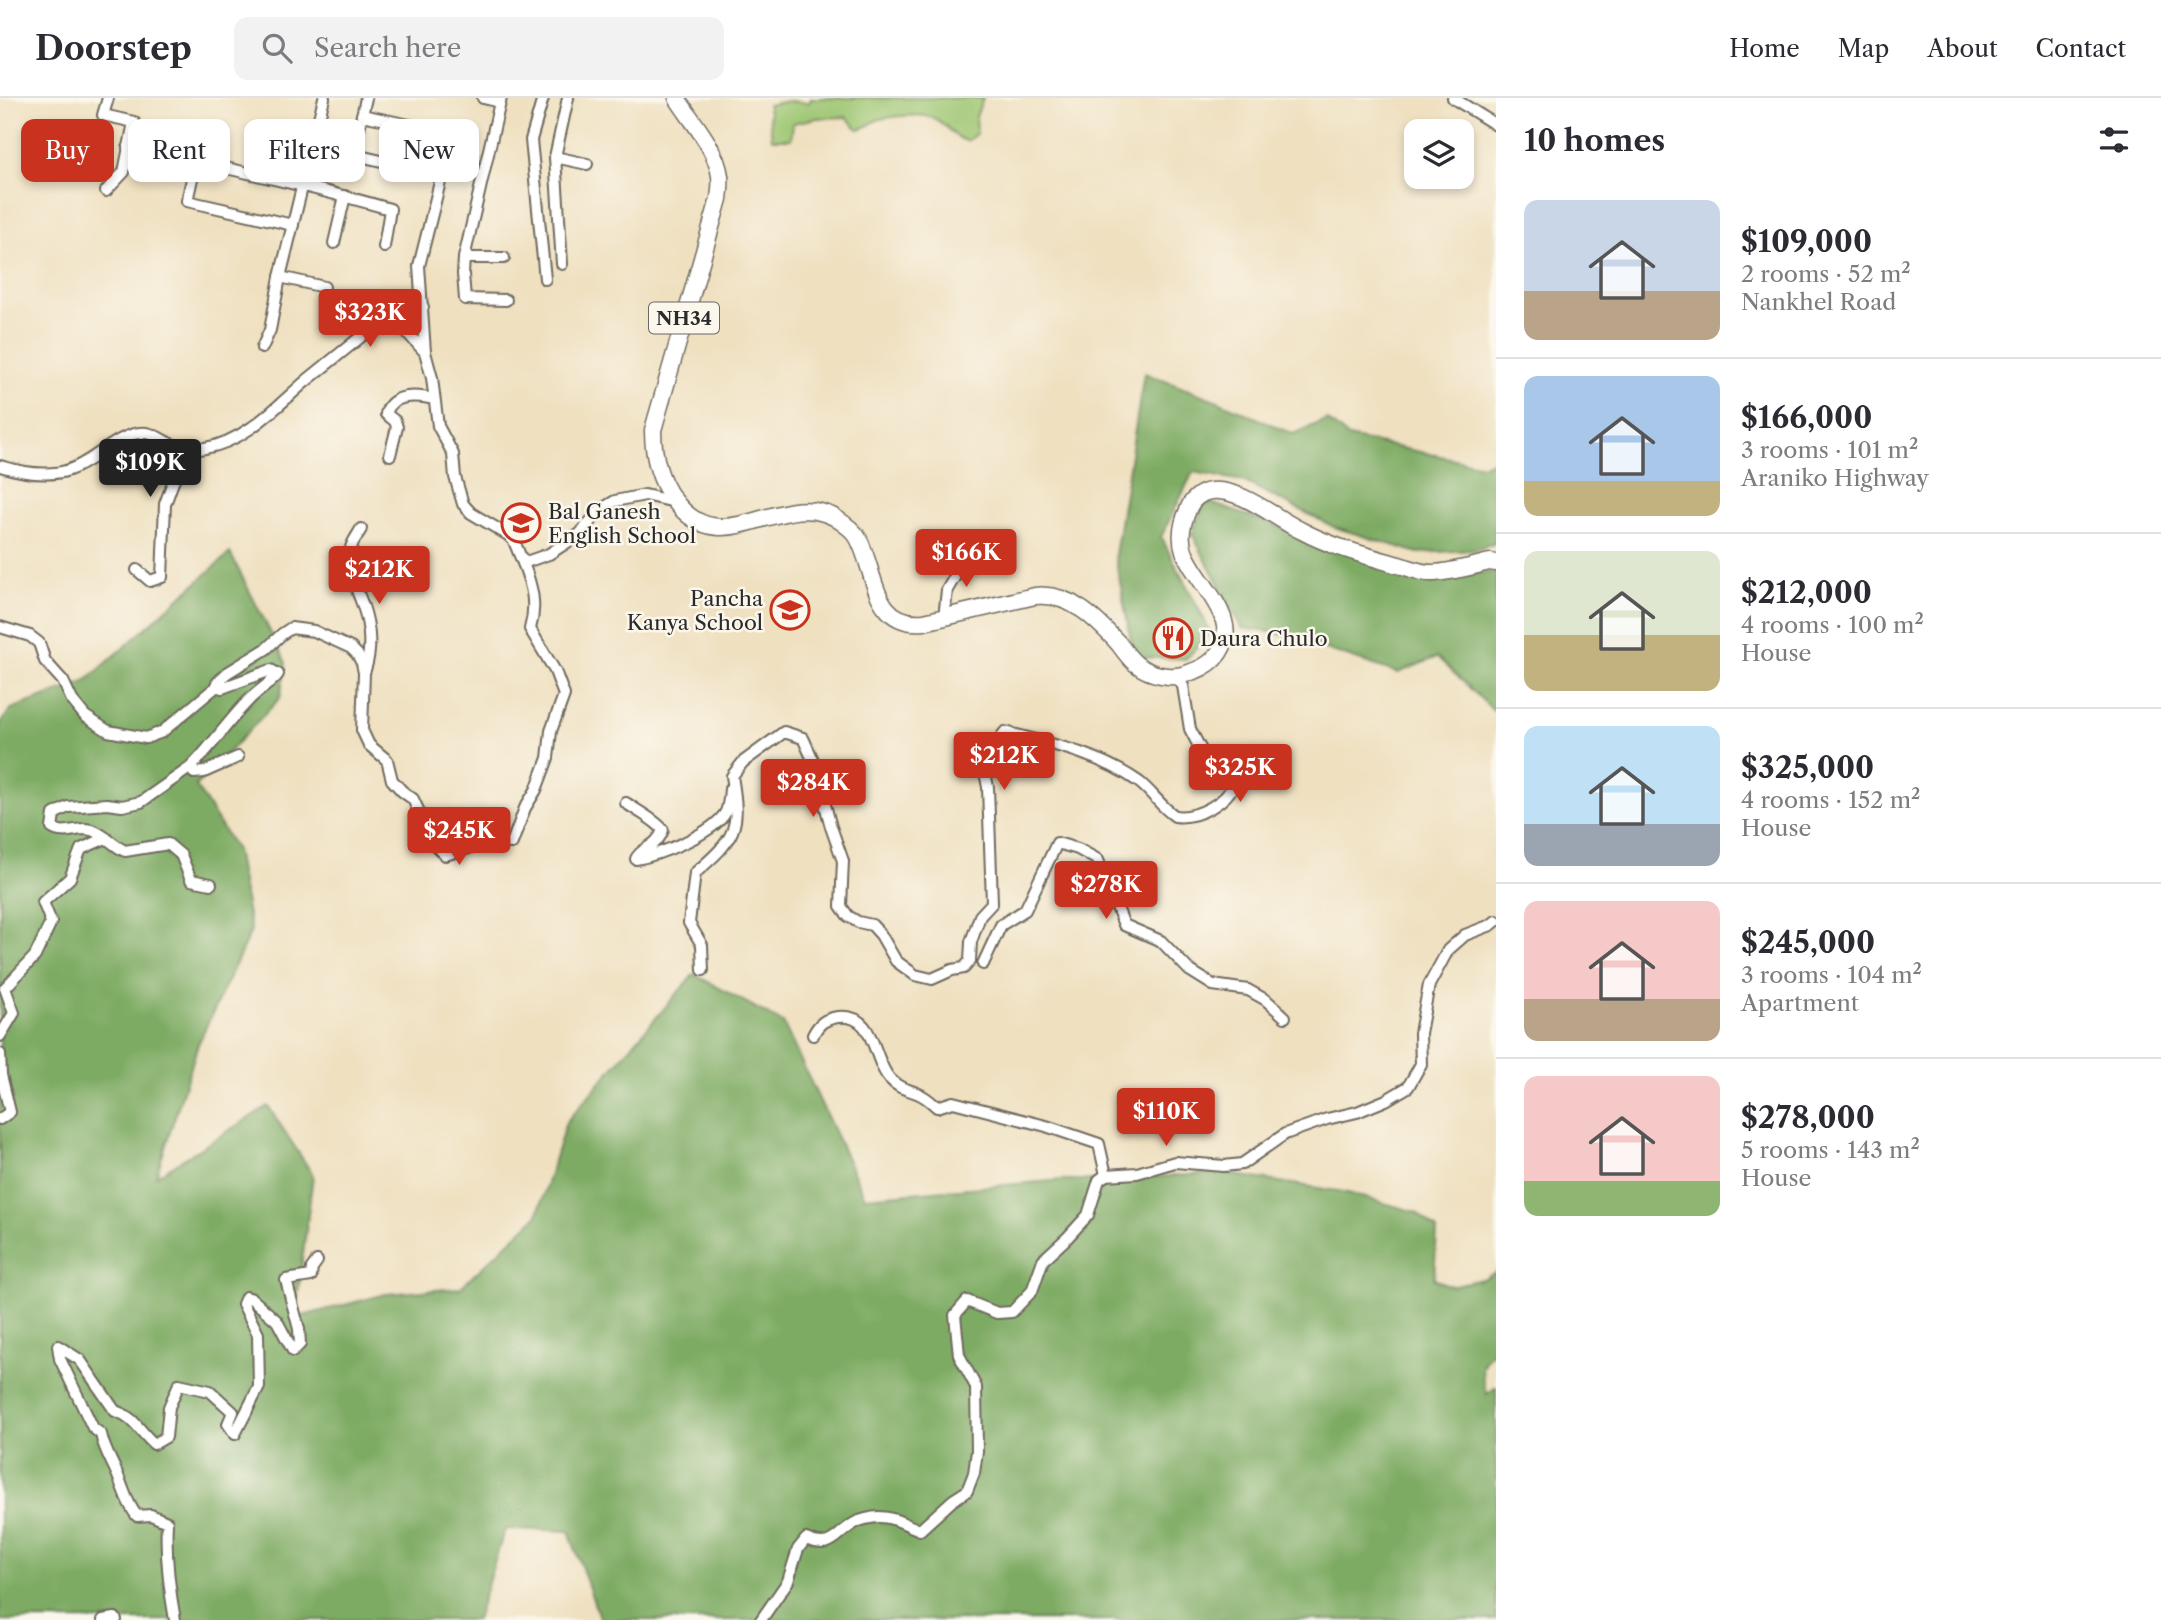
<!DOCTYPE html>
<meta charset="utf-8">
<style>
:root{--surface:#fff;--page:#f2f2f3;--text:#2b2b33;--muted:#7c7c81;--line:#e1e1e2;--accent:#c8321e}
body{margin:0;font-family:"Libre Caslon Text",serif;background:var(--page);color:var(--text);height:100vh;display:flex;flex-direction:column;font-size:26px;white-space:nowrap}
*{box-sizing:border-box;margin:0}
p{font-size:23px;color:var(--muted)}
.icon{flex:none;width:38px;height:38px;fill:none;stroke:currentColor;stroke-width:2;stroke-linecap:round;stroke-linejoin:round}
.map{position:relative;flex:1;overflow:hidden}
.side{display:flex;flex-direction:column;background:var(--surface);width:665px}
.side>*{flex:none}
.guide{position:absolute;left:21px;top:21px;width:665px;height:63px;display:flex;gap:14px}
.buttons{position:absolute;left:1404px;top:21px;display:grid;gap:14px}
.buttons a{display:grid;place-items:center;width:70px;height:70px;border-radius:14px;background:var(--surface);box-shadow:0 4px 10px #0003;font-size:35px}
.price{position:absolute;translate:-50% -60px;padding:0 16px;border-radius:7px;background:var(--accent);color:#fff;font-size:23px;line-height:46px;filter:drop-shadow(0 2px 4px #0008)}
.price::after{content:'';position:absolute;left:50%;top:42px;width:21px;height:16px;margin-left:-10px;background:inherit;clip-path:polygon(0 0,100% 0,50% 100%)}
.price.current{background:#222;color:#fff}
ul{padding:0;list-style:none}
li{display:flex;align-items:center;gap:21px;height:175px;padding:0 28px}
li+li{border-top:2px solid var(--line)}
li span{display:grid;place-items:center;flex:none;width:196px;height:140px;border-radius:14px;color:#555}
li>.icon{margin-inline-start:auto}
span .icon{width:84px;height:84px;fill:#fffc;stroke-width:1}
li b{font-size:30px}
h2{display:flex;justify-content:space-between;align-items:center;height:84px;padding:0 28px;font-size:30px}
.tag{padding:0 24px;border-radius:14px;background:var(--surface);box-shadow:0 4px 10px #0003;font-size:24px;line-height:63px}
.tag.current{background:var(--accent);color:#fff}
header{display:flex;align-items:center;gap:42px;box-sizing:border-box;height:98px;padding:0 35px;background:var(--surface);border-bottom:2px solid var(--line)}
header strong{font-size:33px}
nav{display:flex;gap:38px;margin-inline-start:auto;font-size:24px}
.search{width:490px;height:63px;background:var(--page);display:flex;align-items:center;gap:18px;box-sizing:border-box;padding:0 24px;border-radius:14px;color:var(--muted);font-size:26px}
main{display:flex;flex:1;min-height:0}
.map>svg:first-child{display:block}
.green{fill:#9ec672;stroke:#64784e;stroke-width:2}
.forest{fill:#7eab64;stroke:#546b48;stroke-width:2}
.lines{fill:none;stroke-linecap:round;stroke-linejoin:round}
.minor-casing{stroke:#706a5f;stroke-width:14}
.highway-casing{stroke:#706a5f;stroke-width:19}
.minor{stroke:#fff;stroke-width:10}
.highway{stroke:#fff;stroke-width:16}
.labels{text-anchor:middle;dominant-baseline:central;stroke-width:5;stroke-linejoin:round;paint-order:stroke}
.shield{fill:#fbf7ec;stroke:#696865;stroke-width:2}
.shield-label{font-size:19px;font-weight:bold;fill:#2b2b2b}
.poi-label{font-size:21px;fill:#2b2b2b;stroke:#fbf7ec;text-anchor:start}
</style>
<header>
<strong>Doorstep</strong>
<div class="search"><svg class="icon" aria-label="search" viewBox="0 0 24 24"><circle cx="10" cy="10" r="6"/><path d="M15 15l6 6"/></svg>Search here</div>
<nav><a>Home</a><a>Map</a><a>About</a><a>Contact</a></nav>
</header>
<main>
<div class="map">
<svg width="1496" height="1522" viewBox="0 0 1496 1522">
<rect width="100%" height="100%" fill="#fbf7ec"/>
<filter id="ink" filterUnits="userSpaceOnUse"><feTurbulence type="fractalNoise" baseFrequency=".0143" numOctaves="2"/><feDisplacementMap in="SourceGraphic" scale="14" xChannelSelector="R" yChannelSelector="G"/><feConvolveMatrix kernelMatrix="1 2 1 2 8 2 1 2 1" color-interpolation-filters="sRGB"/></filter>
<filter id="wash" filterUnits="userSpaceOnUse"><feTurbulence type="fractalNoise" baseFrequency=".00686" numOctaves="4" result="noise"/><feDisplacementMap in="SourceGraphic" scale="28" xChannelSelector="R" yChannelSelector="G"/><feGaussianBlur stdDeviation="1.57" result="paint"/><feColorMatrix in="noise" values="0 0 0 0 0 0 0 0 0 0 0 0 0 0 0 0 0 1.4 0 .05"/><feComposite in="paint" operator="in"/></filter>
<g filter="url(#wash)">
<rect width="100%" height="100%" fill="#efe0c0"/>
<path class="green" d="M811 0H983L976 19 977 35 967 43C951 40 946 22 927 18 917 16 886 19 877 22 869 25 867 31 858 31L846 19 817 20 793 25 791 41H772L768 7 788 3 809 5Z"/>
<g class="forest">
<path d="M1144 275 1218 303 1293 336 1327 322 1348 339 1483 367 1496 361V445L1475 452 1418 455 1334 429 1243 383 1193 374 1161 439 1211 534 1186 561 1134 559 1115 457Z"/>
<path d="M1205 403 1422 478 1496 474V615L1437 559 1398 575 1277 535 1242 530 1192 436Z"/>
<path d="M230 455 286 565 280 600 196 688 236 752 251 833 198 946 156 1078 268 1008 313 1077 295 1220 386 1196 460 1190 537 1118 566 1024 694 876 783 925 865 1099 1063 1082H1099L1222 1075 1344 1094 1416 1114 1437 1132 1434 1181 1451 1188 1482 1181 1496 1174V1250C1477 1268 1481 1273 1487 1296L1496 1289V1522H600L569 1433 505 1431 476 1522H0V626L11 611 85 584Z"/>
</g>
</g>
<g filter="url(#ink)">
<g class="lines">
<g class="minor-casing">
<g id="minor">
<path d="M483 0 500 4"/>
<path d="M501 0 464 160 463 176 465 201 506 202"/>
<path d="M543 0 531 42 545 181"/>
<path d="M1453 0 1496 27"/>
<path d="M362 17 452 36 419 168 425 254"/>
<path d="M313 47 441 77"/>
<path d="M128 50C216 67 304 86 390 111L384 149"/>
<path d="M353 57 366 0"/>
<path d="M555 59 587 66"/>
<path d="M196 63 187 103 293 127"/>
<path d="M106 93 124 74 134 24 103 17 108 0"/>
<path d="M334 145 345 98"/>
<path d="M464 160H504"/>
<path d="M562 166 555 59 568 0"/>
<path d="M280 179 324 189"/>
<path d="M392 224 423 209"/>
<path d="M262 250 270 232 280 179 324 0"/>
<path d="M390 357 397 329 395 323 386 316C391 295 417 297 434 301"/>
<path d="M0 368C20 374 48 379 69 372 91 365 110 343 134 336 150 331 159 341 173 347 182 352 195 352 205 350 245 344 277 308 306 283 328 265 351 247 373 229L392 224 403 230 425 254 432 280 438 328 453 356 455 379 463 406 471 415 508 437 514 443 523 465 549 456 580 436 600 412 615 403 645 397 675 404"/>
<path d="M361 431C358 437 352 444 351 450 345 468 357 491 363 508 370 529 372 551 365 572"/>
<path d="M137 472 150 483 162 479 165 406 185 351"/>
<path d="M944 520 947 492 968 456"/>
<path d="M0 529 30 538 39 545 45 563 63 583 72 602 85 618 108 633 146 640 162 634 217 588"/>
<path d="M238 659 204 674 194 675 191 669C212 648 228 623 249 602 257 593 273 584 278 576L271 572 222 590 217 588V585L227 575 266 551 282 536 291 530 314 533 351 550 357 556 362 565 364 575 362 632 369 647 387 662 392 682 402 693 413 701 434 746 445 757 489 744 512 745 525 710 536 692 548 660 551 633 564 597 555 573 530 531C537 507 532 488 523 465"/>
<path d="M191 669 141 704 122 708 107 706 68 709 54 716 52 730C63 737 73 731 85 731 102 732 110 746 125 753L168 746 181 757 191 782 211 786"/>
<path d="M626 705C637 713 656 722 663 732 656 751 641 749 636 761 660 757 709 737 724 717 729 711 729 699 730 691"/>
<path d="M983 866 1001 827 1025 812 1057 745 1078 751 1098 762 1124 827 1161 843 1189 872 1213 887 1248 892 1266 902 1285 919"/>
<path d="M703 872 702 847 689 825 695 775C736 740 741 731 732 678L743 664 784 634 803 640 813 662 831 729 843 763 841 808 848 818 858 824 872 827 881 837 896 863 915 877 932 881 952 872 964 870 970 863 971 844 980 818 992 805 988 689 984 670 987 658 1005 634C1052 646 1099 656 1139 684 1152 694 1161 709 1175 718 1196 721 1228 705 1235 683L1234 680 1216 675 1202 654 1190 631 1183 588 1176 579"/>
<path d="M813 937C819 925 825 921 838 919 876 914 872 962 890 981 899 991 908 991 919 996 926 999 931 1004 937 1009L953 1004 1046 1028 1099 1046 1106 1077 1137 1075 1175 1064 1224 1068 1242 1066 1285 1036 1327 1021 1357 1014 1386 1002 1408 989 1421 966 1420 935 1429 887 1448 852 1465 837 1491 827 1496 823"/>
<path d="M0 938 14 915 5 890 35 858 51 824 43 804 70 780 81 751 106 740"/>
<path d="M0 956 1 977 10 1014 0 1021"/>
<path d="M103 1522 115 1520 116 1522"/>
<path d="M175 1522C169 1489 165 1458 167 1424L151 1417 137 1418C127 1406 124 1392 118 1378 112 1363 104 1352 101 1336L93 1330 60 1261 58 1248 80 1262 115 1313C135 1319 138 1332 154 1346L166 1339 169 1309 179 1286 210 1293 233 1314 228 1326 235 1336 259 1289 258 1236 243 1206 246 1199 252 1201 277 1223 293 1253 300 1246 299 1231 286 1182 311 1178 312 1170 317 1163"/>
<path d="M761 1522 788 1483 798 1451 806 1441C832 1452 834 1438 853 1426 859 1422 872 1419 879 1419 895 1419 906 1427 920 1432L953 1402 967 1393 974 1375 977 1353 976 1289 959 1257 955 1217 967 1203 997 1215 1012 1214 1032 1193 1043 1162 1067 1140 1088 1117 1099 1082 1106 1077"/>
</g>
</g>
<g class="highway-casing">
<path id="highway" d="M677 0C692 24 716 49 720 78 721 86 720 94 719 101L653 332C653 357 659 382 674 402 722 467 779 390 834 419 842 424 853 431 858 440 876 473 872 529 924 524L1035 498C1070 494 1097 522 1119 546 1124 553 1130 561 1136 566 1150 577 1171 581 1186 576 1197 572 1206 569 1214 561 1249 524 1195 486 1184 453 1179 438 1182 425 1188 412 1191 402 1201 394 1211 393 1240 389 1276 421 1302 433 1334 450 1368 458 1402 468 1411 470 1423 476 1433 475 1452 474 1472 468 1490 464L1496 465"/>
</g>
<use href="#minor" class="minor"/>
<use href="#highway" class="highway"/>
</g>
</g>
<defs>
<g id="school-ring" transform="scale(2.0125)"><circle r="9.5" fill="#fbf7ec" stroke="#c8321e" stroke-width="1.5"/><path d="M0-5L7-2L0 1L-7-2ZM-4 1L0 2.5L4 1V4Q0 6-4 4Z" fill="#c8321e"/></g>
<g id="restaurant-ring" transform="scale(2.0125)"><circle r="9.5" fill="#fbf7ec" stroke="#c8321e" stroke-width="1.5"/><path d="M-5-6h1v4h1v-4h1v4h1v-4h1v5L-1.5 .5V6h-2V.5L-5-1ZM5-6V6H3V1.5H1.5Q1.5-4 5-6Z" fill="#c8321e"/></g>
</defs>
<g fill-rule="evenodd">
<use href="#school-ring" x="521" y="425"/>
<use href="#school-ring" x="790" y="512"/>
<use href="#restaurant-ring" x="1173" y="540"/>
</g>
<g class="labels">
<rect class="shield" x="649" y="204.5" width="70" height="31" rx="5"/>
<g class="shield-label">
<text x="684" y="220">NH34</text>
</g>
<g class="poi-label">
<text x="548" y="413">Bal Ganesh<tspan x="548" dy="24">English School</tspan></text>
<text x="763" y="500" text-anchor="end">Pancha<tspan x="763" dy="24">Kanya School</tspan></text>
<text x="1200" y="540">Daura Chulo</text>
</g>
</g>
</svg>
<div class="buttons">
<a><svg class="icon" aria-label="layers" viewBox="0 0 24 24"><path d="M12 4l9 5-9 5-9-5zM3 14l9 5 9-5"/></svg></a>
</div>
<b class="price" style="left:370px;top:251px">$323K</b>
<b class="price current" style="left:150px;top:401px">$109K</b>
<b class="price" style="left:966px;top:491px">$166K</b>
<b class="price" style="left:379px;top:508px">$212K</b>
<b class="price" style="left:1004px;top:694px">$212K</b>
<b class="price" style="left:1240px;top:706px">$325K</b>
<b class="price" style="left:813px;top:721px">$284K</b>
<b class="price" style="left:459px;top:769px">$245K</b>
<b class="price" style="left:1106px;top:823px">$278K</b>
<b class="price" style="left:1166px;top:1050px">$110K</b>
<div class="guide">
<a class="tag current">Buy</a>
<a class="tag">Rent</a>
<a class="tag">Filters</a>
<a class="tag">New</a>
</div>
</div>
<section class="side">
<h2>10 homes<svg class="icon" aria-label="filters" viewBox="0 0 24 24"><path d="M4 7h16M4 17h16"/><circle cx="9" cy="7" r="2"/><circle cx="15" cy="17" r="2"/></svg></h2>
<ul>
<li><span style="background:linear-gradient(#c9d6e8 65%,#b9a48a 0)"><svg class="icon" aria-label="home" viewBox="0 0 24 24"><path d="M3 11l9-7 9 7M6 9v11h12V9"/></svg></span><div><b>$109,000</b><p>2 rooms · 52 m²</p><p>Nankhel Road</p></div></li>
<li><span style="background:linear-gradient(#a9c7e8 75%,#c2b280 0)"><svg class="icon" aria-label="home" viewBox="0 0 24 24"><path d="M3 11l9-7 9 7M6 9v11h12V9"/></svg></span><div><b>$166,000</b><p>3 rooms · 101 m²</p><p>Araniko Highway</p></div></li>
<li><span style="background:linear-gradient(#dfe7d0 60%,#c2b280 0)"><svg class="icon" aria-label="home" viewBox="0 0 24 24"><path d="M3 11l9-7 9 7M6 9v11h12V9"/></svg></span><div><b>$212,000</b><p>4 rooms · 100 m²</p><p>House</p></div></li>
<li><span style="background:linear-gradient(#bfe0f5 70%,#9aa5b1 0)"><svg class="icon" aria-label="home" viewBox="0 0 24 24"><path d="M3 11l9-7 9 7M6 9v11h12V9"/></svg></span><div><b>$325,000</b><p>4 rooms · 152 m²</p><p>House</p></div></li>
<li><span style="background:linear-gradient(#f6c9c9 70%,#b9a48a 0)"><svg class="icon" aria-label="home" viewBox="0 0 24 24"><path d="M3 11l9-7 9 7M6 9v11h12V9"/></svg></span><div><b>$245,000</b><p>3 rooms · 104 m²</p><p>Apartment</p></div></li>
<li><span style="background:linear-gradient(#f6c9c9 75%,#8fb573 0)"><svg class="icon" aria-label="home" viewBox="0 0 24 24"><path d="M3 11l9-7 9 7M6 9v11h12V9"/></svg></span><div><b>$278,000</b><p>5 rooms · 143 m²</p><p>House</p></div></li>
</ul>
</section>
</main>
